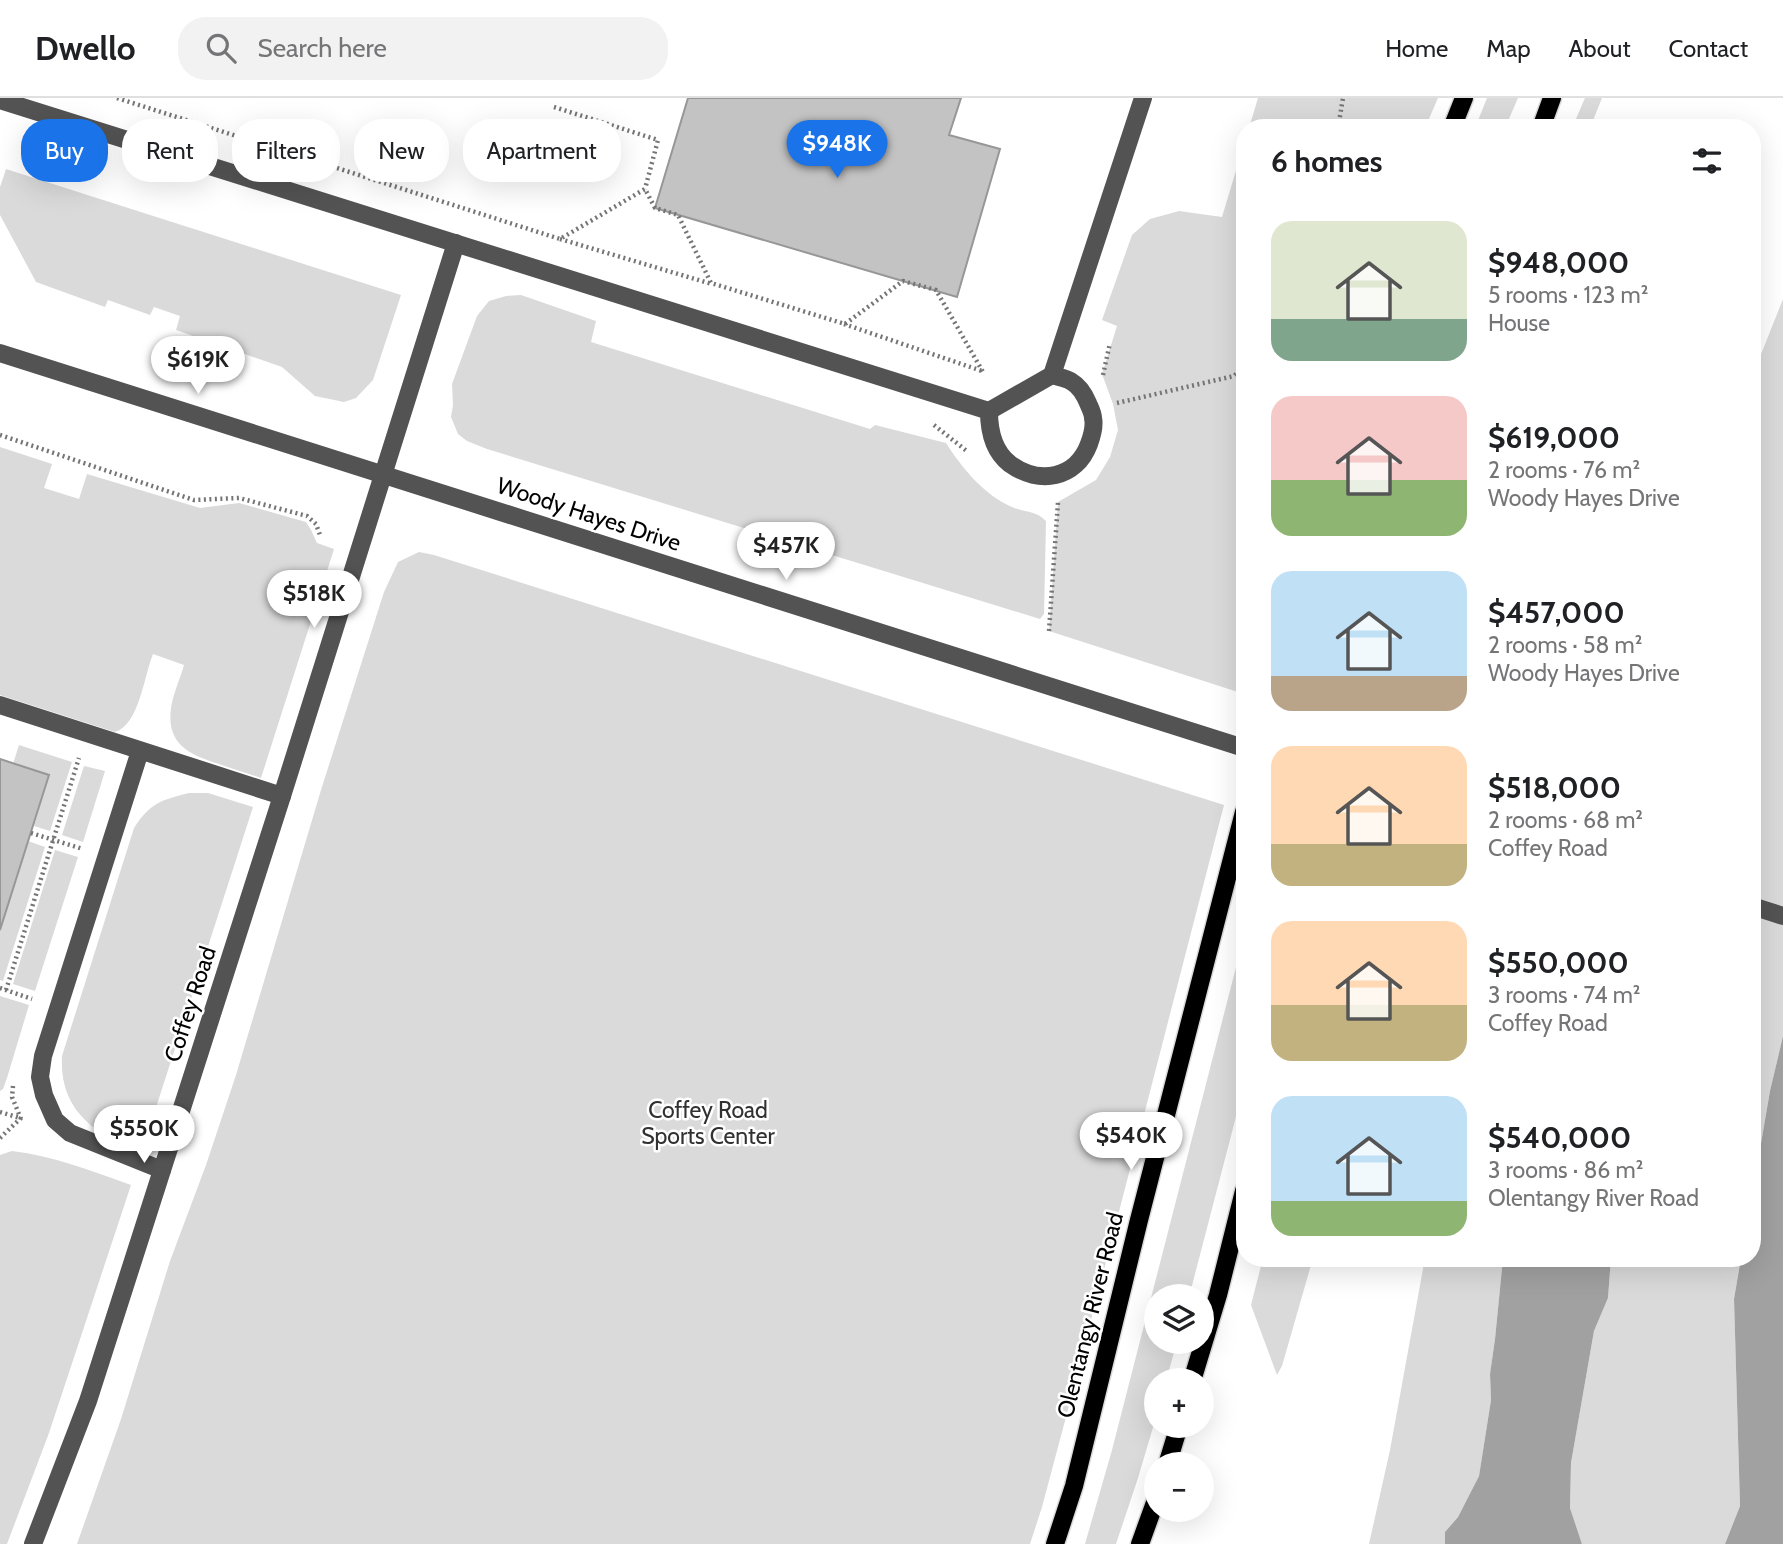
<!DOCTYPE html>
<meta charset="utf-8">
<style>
:root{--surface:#fff;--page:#f2f2f2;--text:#202124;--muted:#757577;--line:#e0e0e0;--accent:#1a73e8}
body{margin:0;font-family:Cabin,sans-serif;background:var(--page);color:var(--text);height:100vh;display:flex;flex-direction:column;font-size:26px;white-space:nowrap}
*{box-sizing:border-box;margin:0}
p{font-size:23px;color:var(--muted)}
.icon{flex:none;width:38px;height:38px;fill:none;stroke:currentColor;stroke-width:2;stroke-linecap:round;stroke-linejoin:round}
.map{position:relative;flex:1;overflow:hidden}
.drawer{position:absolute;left:1236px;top:21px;width:525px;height:1148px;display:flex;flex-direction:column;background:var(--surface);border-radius:28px;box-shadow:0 7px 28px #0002}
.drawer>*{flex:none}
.banner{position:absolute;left:21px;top:21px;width:665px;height:63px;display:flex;gap:14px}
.buttons{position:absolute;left:1144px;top:1186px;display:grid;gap:14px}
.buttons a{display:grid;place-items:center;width:70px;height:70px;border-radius:50%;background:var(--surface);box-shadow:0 7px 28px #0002;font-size:35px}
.price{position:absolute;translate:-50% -60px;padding:0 16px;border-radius:24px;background:#fff;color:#222;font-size:23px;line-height:46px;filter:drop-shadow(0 2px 4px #0008)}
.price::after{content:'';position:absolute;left:50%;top:42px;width:21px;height:16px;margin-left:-10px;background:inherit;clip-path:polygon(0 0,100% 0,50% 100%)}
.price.active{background:var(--accent);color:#fff}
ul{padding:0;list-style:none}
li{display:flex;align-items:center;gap:21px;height:175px;padding:0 35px}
li span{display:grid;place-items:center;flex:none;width:196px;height:140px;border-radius:21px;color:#555}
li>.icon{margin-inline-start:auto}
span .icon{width:84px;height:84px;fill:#fffc;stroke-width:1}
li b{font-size:30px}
h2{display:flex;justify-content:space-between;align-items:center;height:84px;padding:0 35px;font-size:30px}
.tag{padding:0 24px;border-radius:28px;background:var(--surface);box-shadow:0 7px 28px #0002;font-size:24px;line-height:63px}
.tag.active{background:var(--accent);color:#fff}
header{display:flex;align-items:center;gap:42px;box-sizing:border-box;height:98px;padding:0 35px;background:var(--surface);border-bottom:2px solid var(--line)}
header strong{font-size:33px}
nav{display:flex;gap:38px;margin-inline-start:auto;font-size:24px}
.search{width:490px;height:63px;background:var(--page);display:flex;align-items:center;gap:18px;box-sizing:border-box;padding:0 24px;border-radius:28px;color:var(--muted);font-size:26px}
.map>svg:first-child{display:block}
.green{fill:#dadada}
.water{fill:#a1a1a1}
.building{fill:#c3c3c3;stroke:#979797;stroke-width:2}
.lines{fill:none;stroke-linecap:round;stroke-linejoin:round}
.major-casing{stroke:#dbdbdb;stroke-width:21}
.path{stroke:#757575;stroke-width:4.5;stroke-dasharray:2 3.5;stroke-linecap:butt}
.minor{stroke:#535353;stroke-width:18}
.major{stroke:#000;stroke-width:18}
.labels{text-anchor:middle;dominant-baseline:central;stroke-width:5;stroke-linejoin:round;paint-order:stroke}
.street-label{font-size:23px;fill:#000;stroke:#fff}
.park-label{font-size:23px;fill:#313131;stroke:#fff}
</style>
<header>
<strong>Dwello</strong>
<div class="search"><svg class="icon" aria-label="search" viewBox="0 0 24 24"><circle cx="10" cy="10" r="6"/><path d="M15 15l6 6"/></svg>Search here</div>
<nav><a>Home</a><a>Map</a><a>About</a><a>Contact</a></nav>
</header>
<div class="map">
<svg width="1783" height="1446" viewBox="0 0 1783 1446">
<rect width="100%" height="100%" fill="#fff"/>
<g class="green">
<path d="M1258 0H1438L1425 30H1249Z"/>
<path d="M1487 0H1518L1505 30H1475Z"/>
<path d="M1585 0H1602L1590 30H1572Z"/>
<path d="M1244 46V596L1049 533 1058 404 1096 382 1110 359 1118 332 1113 306 1102 276 1117 228 1102 222 1132 137 1150 121 1179 113 1222 119Z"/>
<path d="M6 71 401 197 373 282 356 300 344 304 315 298 282 269 176 232 180 218 154 209 150 217 108 202 105 209 36 184 0 117V89Z"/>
<path d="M521 197 596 223 591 244 870 331 875 327 946 345C962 370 984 397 1012 409 1025 415 1035 412 1046 423L1044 516 1040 521 487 351 467 343 458 336 451 319 453 307 452 286 477 218 489 203 506 198Z"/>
<path d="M1783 201V938L1770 993 1752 1098V279Z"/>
<path d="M0 349 52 366 44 390 79 401 87 376 200 410 239 405 306 424 311 432 317 445 334 451 261 680C247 675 233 671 219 666 190 657 166 647 171 610 173 596 180 581 184 567L153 556C144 578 139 627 115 634L0 597Z"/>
<path d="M419 454 434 457 1224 707 1066 1319 1042 1409 1030 1446H77L121 1321 170 1163 206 1067 236 977 321 692 384 494 398 464Z"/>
<path d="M19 647 72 664 50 733 34 728 49 677 13 666Z"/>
<path d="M84 668 105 673 83 744 62 737Z"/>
<path d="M189 695H208L253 709 141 1056C95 1036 59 1013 62 958L134 730C150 705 161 702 189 695Z"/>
<path d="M28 743 45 749 3 883 0 882V832Z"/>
<path d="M55 752 78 759 35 893 13 886Z"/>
<path d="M1244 838V988L1189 1199H1157V1244H1177L1166 1283H1157V1316L1138 1380 1116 1446H1085L1112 1352Z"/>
<path d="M0 898 29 907 7 980 3 991 0 993Z"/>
<path d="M12 1053C54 1058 92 1073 131 1087L49 1335 7 1446H0V1057Z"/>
<path d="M1263 1160H1313L1282 1268 1277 1277 1251 1207Z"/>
<path d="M1425 1160H1503L1495 1241 1490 1276 1491 1302 1479 1378 1458 1419 1445 1434V1446H1369L1390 1352Z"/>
<path d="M1611 1160H1741L1734 1201 1740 1408 1725 1446H1582L1570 1410 1571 1365 1594 1233 1608 1200Z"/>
</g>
<g class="water">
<path d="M1783 938V1446H1725L1740 1408 1734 1201 1741 1160H1752V1098L1770 993Z"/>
<path d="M1503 1160H1611L1608 1200 1594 1233 1571 1365 1570 1410 1582 1446H1445V1434L1458 1419 1479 1378 1491 1302 1490 1276 1495 1241Z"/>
</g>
<g class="building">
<path d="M688 0H961L949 37 1000 51 957 199 655 110Z"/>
<path d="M0 661 49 677 0 832Z"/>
</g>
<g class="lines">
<g class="major-casing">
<g id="major">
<path d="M1452 30 1464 0"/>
<path d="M1541 30 1552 0"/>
<path d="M1192 1283 1218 1197 1244 1093"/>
<path d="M1167 1367 1179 1328"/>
<path d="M1055 1446 1074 1388 1139 1122 1244 714"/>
<path d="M1140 1446 1157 1399"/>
</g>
</g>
<g class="path">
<path d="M117 0 560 141 645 91 655 110 678 117 711 185 845 226 903 183 936 192 983 274"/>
<path d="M554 9 658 42 645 91"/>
<path d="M1338 30 1343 0"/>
<path d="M560 141 712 186"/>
<path d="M844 226 982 273"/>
<path d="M1103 277 1110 245"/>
<path d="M1117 305 1234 278 1244 268"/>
<path d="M934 327 968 354"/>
<path d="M0 337 194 402 239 400 307 418 316 426 320 437"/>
<path d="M1049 533 1058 404"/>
<path d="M31 735 83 751"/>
<path d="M0 890 32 901"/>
<path d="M6 892 79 660"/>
<path d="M13 988 12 999 21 1021"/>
<path d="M0 1014 20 1020"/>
<path d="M0 1040 22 1019"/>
</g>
<g class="minor">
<path d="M0 2 989 313 1052 277 1143 0"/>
<path d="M0 255 1244 650"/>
<path d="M989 313C989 333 993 353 1010 366 1039 387 1076 381 1089 346 1092 338 1095 329 1093 320 1093 315 1090 310 1088 305 1085 298 1079 288 1072 284 1067 280 1058 279 1052 277"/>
<path d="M0 607 282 698"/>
<path d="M140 653 43 958 40 979 44 997 55 1022 70 1035 162 1072"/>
<path d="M1752 808 1783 818"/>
<path d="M33 1446 88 1303 282 698 456 145"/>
</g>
<use href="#major" class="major"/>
</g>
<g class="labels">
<g class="street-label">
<text transform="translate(589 416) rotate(18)">Woody Hayes Drive</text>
<text transform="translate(190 906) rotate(-72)">Coffey Road</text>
<text transform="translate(1090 1217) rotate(-76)">Olentangy River Road</text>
</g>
<g class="park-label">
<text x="708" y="1012">Coffey Road<tspan x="708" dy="26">Sports Center</tspan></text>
</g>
</g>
</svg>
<div class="buttons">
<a><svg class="icon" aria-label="layers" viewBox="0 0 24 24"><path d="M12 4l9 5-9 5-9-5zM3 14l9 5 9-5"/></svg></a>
<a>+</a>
<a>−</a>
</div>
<b class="price active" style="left:837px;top:82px">$948K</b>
<b class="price" style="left:198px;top:298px">$619K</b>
<b class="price" style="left:786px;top:484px">$457K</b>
<b class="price" style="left:314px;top:532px">$518K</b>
<b class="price" style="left:144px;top:1067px">$550K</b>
<b class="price" style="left:1131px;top:1074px">$540K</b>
<div class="banner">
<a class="tag active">Buy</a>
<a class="tag">Rent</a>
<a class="tag">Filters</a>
<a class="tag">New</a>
<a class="tag">Apartment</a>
</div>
<section class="drawer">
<h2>6 homes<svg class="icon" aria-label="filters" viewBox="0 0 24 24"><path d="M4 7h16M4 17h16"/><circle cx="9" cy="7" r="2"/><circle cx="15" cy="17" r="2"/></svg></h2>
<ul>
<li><span style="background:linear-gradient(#dfe7d0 70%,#7fa58c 0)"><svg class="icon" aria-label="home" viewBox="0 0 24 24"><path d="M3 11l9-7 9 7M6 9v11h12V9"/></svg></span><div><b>$948,000</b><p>5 rooms · 123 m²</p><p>House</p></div></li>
<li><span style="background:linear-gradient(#f6c9c9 60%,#8fb573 0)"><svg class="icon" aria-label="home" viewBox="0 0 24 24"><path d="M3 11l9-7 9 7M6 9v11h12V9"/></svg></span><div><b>$619,000</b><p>2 rooms · 76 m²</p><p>Woody Hayes Drive</p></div></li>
<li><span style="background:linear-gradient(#bfe0f5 75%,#b9a48a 0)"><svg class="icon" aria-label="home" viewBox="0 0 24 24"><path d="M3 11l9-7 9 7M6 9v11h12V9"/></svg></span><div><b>$457,000</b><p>2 rooms · 58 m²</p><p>Woody Hayes Drive</p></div></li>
<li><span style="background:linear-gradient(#ffd9b3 70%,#c2b280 0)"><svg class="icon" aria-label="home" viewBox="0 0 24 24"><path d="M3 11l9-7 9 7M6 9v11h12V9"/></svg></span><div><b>$518,000</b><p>2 rooms · 68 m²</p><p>Coffey Road</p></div></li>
<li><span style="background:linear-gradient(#ffd9b3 60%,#c2b280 0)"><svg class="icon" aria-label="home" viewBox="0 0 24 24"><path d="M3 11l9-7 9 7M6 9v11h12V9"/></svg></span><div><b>$550,000</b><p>3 rooms · 74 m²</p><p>Coffey Road</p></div></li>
<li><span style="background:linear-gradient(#bfe0f5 75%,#8fb573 0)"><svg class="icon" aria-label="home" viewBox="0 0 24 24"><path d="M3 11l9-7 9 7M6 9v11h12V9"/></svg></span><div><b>$540,000</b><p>3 rooms · 86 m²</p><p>Olentangy River Road</p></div></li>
</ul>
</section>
</div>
